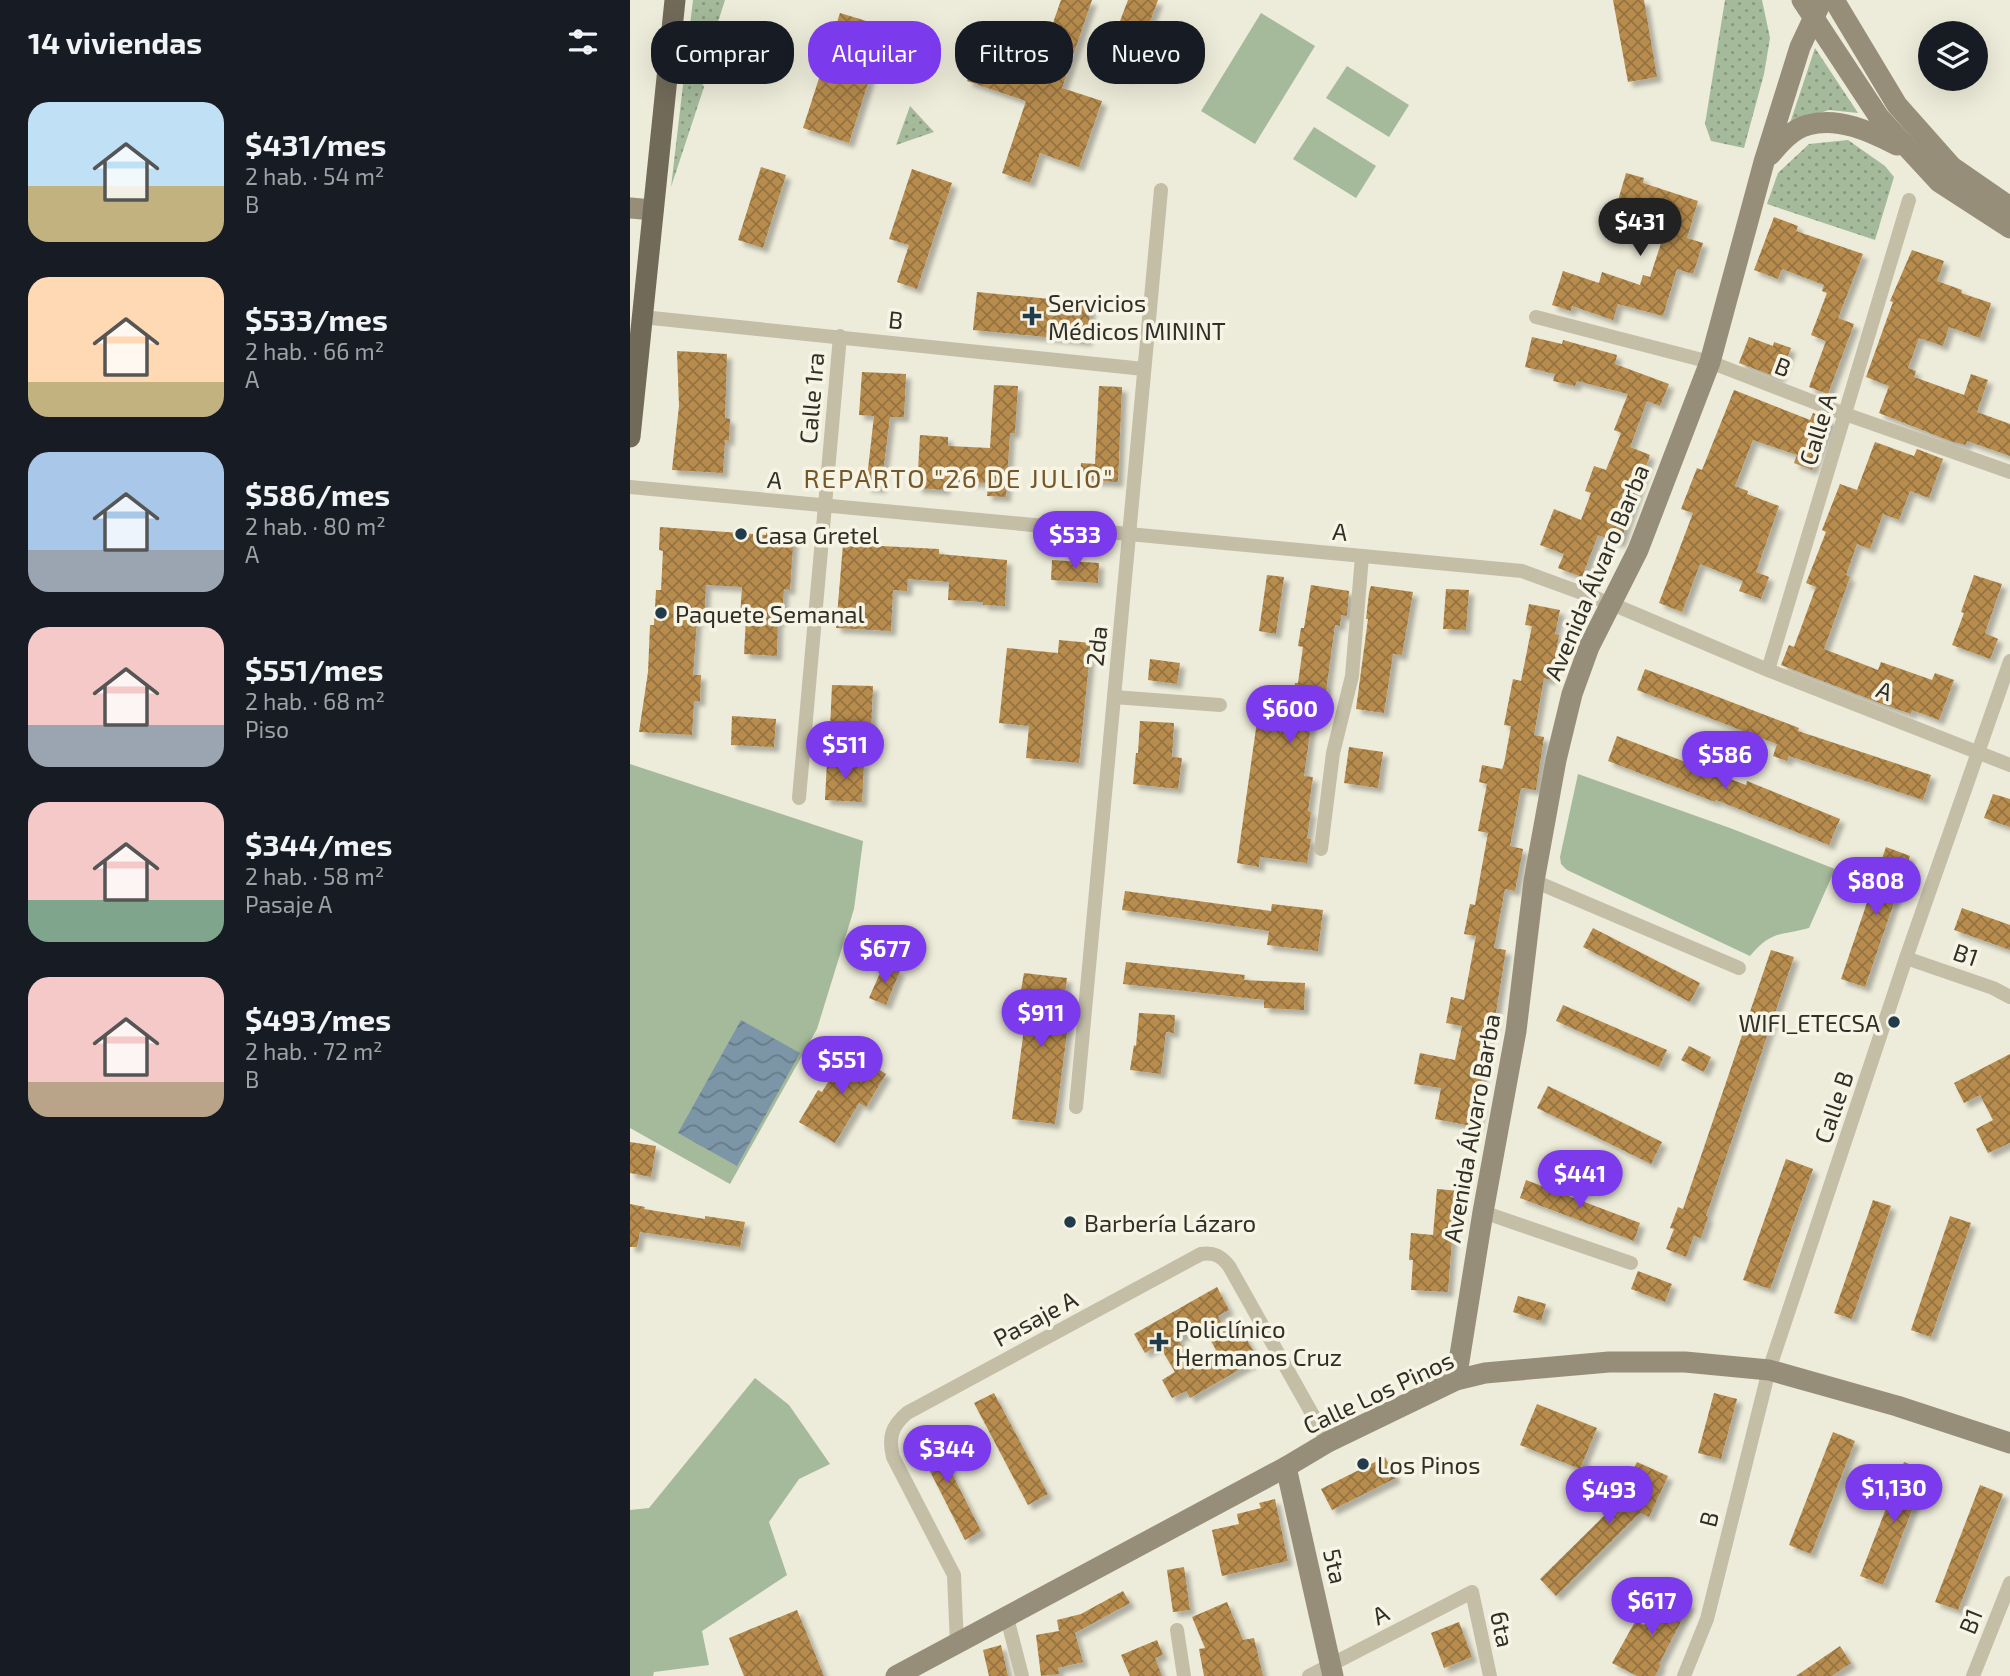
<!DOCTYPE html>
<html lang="es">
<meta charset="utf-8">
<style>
:root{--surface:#171b24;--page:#242831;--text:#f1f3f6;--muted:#9ea1a6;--accent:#7c3aed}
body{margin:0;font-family:"Exo 2",sans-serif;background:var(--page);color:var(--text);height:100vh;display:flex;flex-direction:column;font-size:26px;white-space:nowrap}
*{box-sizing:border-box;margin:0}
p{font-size:23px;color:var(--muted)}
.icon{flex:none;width:38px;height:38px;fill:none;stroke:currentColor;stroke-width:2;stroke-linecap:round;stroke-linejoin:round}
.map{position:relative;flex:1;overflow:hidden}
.details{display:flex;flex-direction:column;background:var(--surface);width:630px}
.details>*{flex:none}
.banner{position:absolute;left:21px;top:21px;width:665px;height:63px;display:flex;gap:14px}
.tools{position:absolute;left:1288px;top:21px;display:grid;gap:14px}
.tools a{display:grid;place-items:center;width:70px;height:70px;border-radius:50%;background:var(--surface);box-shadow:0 7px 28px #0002;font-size:35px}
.price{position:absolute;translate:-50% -60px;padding:0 16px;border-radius:24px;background:var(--accent);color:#fff;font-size:23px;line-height:46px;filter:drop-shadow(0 2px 4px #0008)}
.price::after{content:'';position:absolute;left:50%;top:42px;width:21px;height:16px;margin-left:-10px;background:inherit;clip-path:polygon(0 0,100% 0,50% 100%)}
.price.on{background:#222;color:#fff}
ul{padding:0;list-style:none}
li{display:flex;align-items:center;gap:21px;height:175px;padding:0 28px}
li span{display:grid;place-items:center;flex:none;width:196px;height:140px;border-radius:21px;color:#555}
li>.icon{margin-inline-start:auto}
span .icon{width:84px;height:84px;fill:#fffc;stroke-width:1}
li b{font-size:30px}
h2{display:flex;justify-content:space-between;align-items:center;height:84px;padding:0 28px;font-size:30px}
.tag{padding:0 24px;border-radius:28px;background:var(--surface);box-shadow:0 7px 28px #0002;font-size:24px;line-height:63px}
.tag.on{background:var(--accent);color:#fff}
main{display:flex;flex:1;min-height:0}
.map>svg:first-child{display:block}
.grass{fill:url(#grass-dots)}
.park{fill:#a5ba9b}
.water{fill:url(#water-waves)}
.building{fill:url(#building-cross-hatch);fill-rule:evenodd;filter:url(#shadow)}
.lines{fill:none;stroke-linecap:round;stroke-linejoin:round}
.street{stroke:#c4bea7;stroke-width:14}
.secondary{stroke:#978e79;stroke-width:21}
.primary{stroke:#726a59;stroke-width:21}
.poi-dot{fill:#213b4d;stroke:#f6f4e5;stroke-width:2.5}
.labels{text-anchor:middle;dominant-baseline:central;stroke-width:7;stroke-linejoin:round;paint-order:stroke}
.poi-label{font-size:24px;fill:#312e26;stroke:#f6f4e5;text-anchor:start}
.street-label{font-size:24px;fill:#312e26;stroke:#f6f4e5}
.neighbourhood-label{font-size:26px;letter-spacing:2px;fill:#76572a;stroke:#f6f4e5}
</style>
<main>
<section class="details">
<h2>14 viviendas<svg class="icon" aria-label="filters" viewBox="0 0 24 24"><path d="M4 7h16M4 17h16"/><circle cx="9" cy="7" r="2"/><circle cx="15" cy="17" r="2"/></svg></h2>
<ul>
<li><span style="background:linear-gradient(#bfe0f5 60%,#c2b280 0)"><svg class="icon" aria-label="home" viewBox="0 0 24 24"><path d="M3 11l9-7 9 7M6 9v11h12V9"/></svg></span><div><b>$431/mes</b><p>2 hab. · 54 m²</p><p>B</p></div></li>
<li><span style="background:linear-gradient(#ffd9b3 75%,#c2b280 0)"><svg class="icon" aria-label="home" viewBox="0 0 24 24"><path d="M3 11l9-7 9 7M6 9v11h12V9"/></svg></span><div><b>$533/mes</b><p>2 hab. · 66 m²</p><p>A</p></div></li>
<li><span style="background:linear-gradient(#a9c7e8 70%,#9aa5b1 0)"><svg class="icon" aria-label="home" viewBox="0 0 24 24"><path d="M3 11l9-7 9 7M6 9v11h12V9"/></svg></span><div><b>$586/mes</b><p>2 hab. · 80 m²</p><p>A</p></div></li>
<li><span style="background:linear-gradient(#f6c9c9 70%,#9aa5b1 0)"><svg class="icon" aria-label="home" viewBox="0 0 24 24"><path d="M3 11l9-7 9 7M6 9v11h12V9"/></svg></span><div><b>$551/mes</b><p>2 hab. · 68 m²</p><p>Piso</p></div></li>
<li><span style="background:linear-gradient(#f6c9c9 70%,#7fa58c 0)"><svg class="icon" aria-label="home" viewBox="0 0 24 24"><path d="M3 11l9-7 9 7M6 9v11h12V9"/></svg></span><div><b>$344/mes</b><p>2 hab. · 58 m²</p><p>Pasaje A</p></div></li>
<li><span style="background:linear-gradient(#f6c9c9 75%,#b9a48a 0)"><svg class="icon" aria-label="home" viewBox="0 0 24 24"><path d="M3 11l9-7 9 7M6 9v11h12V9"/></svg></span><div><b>$493/mes</b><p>2 hab. · 72 m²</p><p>B</p></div></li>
</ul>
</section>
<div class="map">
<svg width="1380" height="1676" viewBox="0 0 1380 1676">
<defs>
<pattern id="grass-dots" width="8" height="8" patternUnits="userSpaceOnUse" patternTransform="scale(1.75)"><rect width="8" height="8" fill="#a5ba9b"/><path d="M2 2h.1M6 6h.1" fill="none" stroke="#87987e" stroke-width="1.8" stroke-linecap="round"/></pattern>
<pattern id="water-waves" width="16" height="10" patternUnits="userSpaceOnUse" patternTransform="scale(1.75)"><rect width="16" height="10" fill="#7c96a7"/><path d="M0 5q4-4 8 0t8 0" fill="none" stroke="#667b88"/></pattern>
<pattern id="building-cross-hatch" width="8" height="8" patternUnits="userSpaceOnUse" patternTransform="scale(1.75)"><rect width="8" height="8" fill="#b78c4e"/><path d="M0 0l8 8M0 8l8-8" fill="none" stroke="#957341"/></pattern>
<filter id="shadow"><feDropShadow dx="5" dy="5" stdDeviation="2" flood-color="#0004"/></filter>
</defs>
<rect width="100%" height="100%" fill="#edebd9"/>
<g class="grass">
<path d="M63 0H95L70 79 74 87 41 187Z"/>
<path d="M1095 0H1132L1140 38 1134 74 1114 148 1081 141 1075 124Z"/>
<path d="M1185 48 1228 113 1199 110 1160 123Z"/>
<path d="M280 106 304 132 266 145Z"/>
<path d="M1218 140 1255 166 1264 177 1245 240 1137 204 1148 173 1179 144Z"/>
</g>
<g class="park">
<path d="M631 13 685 46 625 144 571 111Z"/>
<path d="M717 66 779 105 759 137 696 98Z"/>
<path d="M684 127 746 166 726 198 663 159Z"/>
<path d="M0 764 233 841 224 909 187 1029 100 1184 0 1128Z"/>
<path d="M948 774 1100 828 1205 869 1179 928C1150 936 1142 930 1120 956L937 870 931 864 930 857Z"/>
<path d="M125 1378 159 1405 200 1464 169 1479 139 1522 157 1575 72 1631 79 1665 24 1672 23 1676H0V1510L19 1508Z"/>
</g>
<path class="water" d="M111 1020 170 1053 107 1166 48 1133Z"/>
<g class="building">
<path d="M431 0H462L432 88 472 101 449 167 410 153 400 183 372 173 396 101 337 81 352 40 410 60Z"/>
<path d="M498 0H528L499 78 472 68Z"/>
<path d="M983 0H1014L1027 77 998 82Z"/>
<path d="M210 13 256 27 219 143 173 128Z"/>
<path d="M131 167 156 175 133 248 108 240Z"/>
<path d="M282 169 322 183 287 289 267 282 279 245 259 239Z"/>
<path d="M996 173 1014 178 1013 183 1068 201 1057 238 1073 243 1063 274 1047 269 1033 316 988 304 983 320 942 306 941 311 922 305 933 271 969 283 972 272 1010 285 1013 275 1020 277 1038 222 987 204Z"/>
<path d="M1144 217 1168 226 1166 231 1233 254 1208 318 1224 324 1198 394 1179 387 1196 341 1181 335 1197 293 1192 291 1194 285 1152 269 1148 279 1124 270Z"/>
<path d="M1282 250 1314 261 1307 281 1332 290 1331 293 1361 303 1350 338 1319 327 1313 346 1289 338 1278 368 1286 371 1284 377 1334 395 1341 374 1358 380 1347 412 1380 424V456L1337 441 1336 445 1320 441 1249 413 1259 386 1236 377 1263 302 1260 301Z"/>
<path d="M347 292 461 303 457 341 343 330Z"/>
<path d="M902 337 932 344 933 340 987 355 985 364 1039 384 1030 406 1017 401 1000 447 1020 455 990 543 968 535 952 577 928 568 934 554 910 545 924 509 951 520 961 493 955 491 964 466 976 470 991 433 984 430 998 394 947 381 945 386 923 381 925 374 895 367Z"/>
<path d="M1119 337 1143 346 1144 342 1161 348 1149 378 1109 363Z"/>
<path d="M47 351 97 354 95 418 100 419 99 441 95 440 93 473 42 470 49 406Z"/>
<path d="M232 372 276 374 274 417H260L251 488 236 487 244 416 229 415Z"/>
<path d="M364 385 388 386 385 433H380L376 497 357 496 358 483 316 481 315 490 287 488 290 435 318 437V446L360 448Z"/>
<path d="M469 386 492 387 488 482 450 480 451 463 465 464Z"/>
<path d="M1104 390 1180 420 1183 413 1201 420 1182 470 1164 463 1167 455 1123 440 1105 486 1118 491 1117 494 1149 506 1126 572 1139 577 1131 599 1109 591 1113 581 1070 564 1052 612 1029 603 1063 513 1051 509 1067 468 1072 470Z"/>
<path d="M1245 442 1284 456 1287 449 1313 459 1299 498 1280 491 1269 520 1253 514 1240 549 1227 544 1216 575 1220 577 1194 649 1248 670 1251 662 1302 680 1305 673 1324 680 1309 720 1282 710 1281 714 1252 704 1151 665 1159 645 1164 647 1186 587 1176 583 1196 532 1192 530 1210 484 1227 490Z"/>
<path d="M30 527 136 535 137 529 164 531 160 590 154 589 152 620H148L147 656 114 654 116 618 110 617 112 587 76 585 74 620 67 619 63 675H71L70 701H64L62 735 9 732 18 672 20 625H24L26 590H31L33 551 29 550Z"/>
<path d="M213 544 309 549V554L377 560 375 606 353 605V602L318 600 319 582 278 579 277 591 263 590 261 631 206 628Z"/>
<path d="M422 560 469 563 468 583 421 580Z"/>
<path d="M637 575 654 577 646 634 629 631Z"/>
<path d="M1344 575 1372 584 1355 633 1368 639 1360 659 1322 645 1334 613 1331 612Z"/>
<path d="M681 585 719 591 717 616 711 615 710 626 705 625 694 706 684 704 674 776 683 777 678 811 681 812 677 838 681 839 677 863 630 857 629 867 607 863 631 693 663 698 665 683H668L673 647 668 646 671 628H674Z"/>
<path d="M741 586 783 592 772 655 763 654 754 713 726 709 738 619H736L739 593Z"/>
<path d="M816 589 839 590 836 630 813 629Z"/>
<path d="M899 604 930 610 925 634 929 635 921 680 914 678 904 735 914 737 906 790 891 788 880 846 893 849 885 891 875 889 864 948 876 950 863 1031H861L847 1103 851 1104 847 1127 805 1119 811 1088 784 1084 790 1053 825 1060 832 1026 816 1023 821 997 834 1000 846 936 834 934 840 904 845 905 858 833 848 831 857 784 849 782 852 765 872 769 874 764 881 726 874 725 883 679 891 681 902 626 895 625Z"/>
<path d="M429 640 461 643 449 763 396 758 399 726 369 723 377 648 428 653Z"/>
<path d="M520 659 550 663 547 684 518 680Z"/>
<path d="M1015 669 1169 728 1168 731 1301 775 1293 800 1159 756 1157 761 1143 756 1147 744 1007 690Z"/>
<path d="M202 685 243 686 241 732 200 730Z"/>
<path d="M102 716 146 719 144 747 101 745Z"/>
<path d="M510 721 544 723 542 757 552 758 548 789 503 784 506 753H508Z"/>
<path d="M987 736 1116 785 1117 781 1210 819 1199 845 1086 800 1085 802 978 761Z"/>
<path d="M719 747 753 752 748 788 714 783Z"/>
<path d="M197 761 234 763 232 802 195 800Z"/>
<path d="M1363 794 1380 799V827L1354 818Z"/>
<path d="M1256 847 1280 856 1235 987 1211 979Z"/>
<path d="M495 891 641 911 642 904 693 910 688 951 637 945 639 931 492 910Z"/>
<path d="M1332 908 1380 925V950L1324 930Z"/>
<path d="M963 928 1070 983 1060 1002 953 947Z"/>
<path d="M1141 950 1164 957 1076 1216 1078 1217 1071 1238 1064 1236 1056 1257 1036 1249 1044 1229 1040 1228 1048 1207 1053 1209Z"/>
<path d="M496 962 615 975 614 980 675 983 674 1010 634 1008V1000L493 984Z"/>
<path d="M254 964 270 971 256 1005 239 998Z"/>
<path d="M394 973 437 978 433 1009 440 1010 425 1124 382 1119 394 1029H391L395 990H391Z"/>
<path d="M933 1005 1037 1050 1029 1067 926 1021Z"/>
<path d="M509 1013 545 1015 544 1033 536 1032 531 1074 500 1070 504 1045 506 1046Z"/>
<path d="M1059 1046 1081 1057 1074 1072 1051 1060Z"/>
<path d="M218 1050 256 1074 236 1107 229 1103 205 1143 169 1122 188 1090 192 1092Z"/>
<path d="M1380 1054V1143L1358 1153 1346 1129 1363 1120 1350 1095 1334 1103 1324 1083Z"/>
<path d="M918 1086 1032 1142 1021 1164 907 1108Z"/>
<path d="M0 1142 26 1146 21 1177 0 1173Z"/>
<path d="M1156 1159 1183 1169 1140 1289 1113 1280Z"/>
<path d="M896 1180 1010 1223 1004 1241 890 1198Z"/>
<path d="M807 1189 830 1191 828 1212H824L818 1292 781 1290 783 1260H779L781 1233 803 1235Z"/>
<path d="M1243 1200 1261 1206 1222 1319 1204 1313Z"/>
<path d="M0 1204 15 1207 14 1209 75 1219V1216L115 1222 110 1247 10 1232 7 1247H0Z"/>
<path d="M1320 1216 1341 1223 1301 1337 1281 1330Z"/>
<path d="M1008 1271 1042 1284 1035 1302 1001 1289Z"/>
<path d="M587 1287 599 1310 588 1316 601 1340 613 1333 628 1359 560 1398 556 1391 542 1398 532 1380 545 1372 529 1345 515 1353 504 1334ZM572 1325 586 1350 561 1363 548 1338Z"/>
<path d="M888 1296 916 1304 911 1321 883 1312Z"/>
<path d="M364 1393 418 1494 398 1505 344 1403Z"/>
<path d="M1084 1393 1107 1399 1091 1459 1068 1453Z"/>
<path d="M907 1404 967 1428 950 1469 890 1445Z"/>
<path d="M300 1430 351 1531 335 1540 283 1438Z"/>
<path d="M1203 1432 1225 1441 1181 1554 1159 1545Z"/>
<path d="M755 1457 766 1478 702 1510 691 1489Z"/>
<path d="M1007 1462 1038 1476 1019 1517 1010 1513 926 1596 910 1579 987 1503Z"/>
<path d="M1274 1462 1297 1471 1253 1585 1230 1576Z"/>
<path d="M1350 1485 1373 1494 1328 1610 1305 1602Z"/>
<path d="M645 1499 658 1561 592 1576 582 1530 609 1524 607 1514 631 1508 629 1503Z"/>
<path d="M554 1567 560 1610 543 1612 537 1570Z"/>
<path d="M1032 1590 1060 1604 1029 1664 1031 1665 1025 1676H1007L982 1663 1006 1620 1014 1625Z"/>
<path d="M493 1591 500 1603 445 1633 453 1662 428 1668 429 1674 411 1676 406 1635 429 1631 427 1620 451 1614Z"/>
<path d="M597 1602 613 1640 624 1638 633 1676H574L569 1649 575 1648 562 1617Z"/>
<path d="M167 1610 194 1676H114L99 1638Z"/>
<path d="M829 1622 842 1657 814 1668 801 1633Z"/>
<path d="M527 1640 533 1655 525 1658 532 1676H500L491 1655Z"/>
<path d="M371 1645 378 1676H359L353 1650Z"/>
<path d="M1210 1646 1221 1663 1202 1676H1166Z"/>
</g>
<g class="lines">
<g class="street">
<path d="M12 317 514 369"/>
<path d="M906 317 1080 362 1215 414 1380 472"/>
<path d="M0 487 892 571 982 604 1138 670 1380 765"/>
<path d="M1138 670 1279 200"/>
<path d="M484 697 590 705"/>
<path d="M169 798 210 336"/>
<path d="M691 849 703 753 722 676 732 556"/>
<path d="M904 881 1109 968"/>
<path d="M1276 958 1363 988 1380 997"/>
<path d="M446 1107 531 190"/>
<path d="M853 1212 1001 1263"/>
<path d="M377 1618 392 1676"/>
<path d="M547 1630 554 1676"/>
<path d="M327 1645 324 1575 263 1457C258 1437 262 1426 277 1413L571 1254C584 1252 591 1256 599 1266L698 1442"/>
<path d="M679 1676 842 1592 860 1676"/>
<path d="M1054 1676 1077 1619 1139 1370 1276 958 1380 661"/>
<path d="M1343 1676 1380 1583"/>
</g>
<g class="secondary">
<path d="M1172 0 1249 117 1309 182 1380 228"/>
<path d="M1204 0 1267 105 1322 167 1380 207"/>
<path d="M1140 155C1150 143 1162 129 1178 125 1208 116 1241 132 1267 145"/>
<path d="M0 208 23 210"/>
<path d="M826 1380 853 1212 886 1031 904 881 926 760 942 694 959 647 1008 550 1080 362 1134 162 1170 47 1192 0"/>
<path d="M656 1467 703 1676"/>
<path d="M266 1676 656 1467 698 1442 826 1380 855 1373 979 1362H1055L1139 1370 1267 1406 1380 1443"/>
</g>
<path class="primary" d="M0 437 45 0"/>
</g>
<g class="poi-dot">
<path d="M398.5 305.5h7v7h7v7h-7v7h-7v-7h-7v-7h7z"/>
<circle cx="111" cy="534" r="7"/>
<circle cx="31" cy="613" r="7"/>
<circle cx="1264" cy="1022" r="7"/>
<circle cx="440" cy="1222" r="7"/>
<path d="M525.5 1331.5h7v7h7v7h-7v7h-7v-7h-7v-7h7z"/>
<circle cx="733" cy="1464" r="7"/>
</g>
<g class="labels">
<g class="poi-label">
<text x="418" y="302">Servicios<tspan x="418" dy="28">Médicos MININT</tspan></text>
<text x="125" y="534">Casa Gretel</text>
<text x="45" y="613">Paquete Semanal</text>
<text x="1250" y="1022" text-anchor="end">WIFI_ETECSA</text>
<text x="454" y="1222">Barbería Lázaro</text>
<text x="545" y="1328">Policlínico<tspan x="545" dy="28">Hermanos Cruz</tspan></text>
<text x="747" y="1464">Los Pinos</text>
</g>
<g class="street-label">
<text transform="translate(266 319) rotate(6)">B</text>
<text transform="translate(1153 366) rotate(21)">B</text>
<text transform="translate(181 398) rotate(-85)">Calle 1ra</text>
<text transform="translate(1187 429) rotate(-73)">Calle A</text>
<text transform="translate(145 479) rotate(6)">A</text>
<text transform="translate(710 531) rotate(5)">A</text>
<text transform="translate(966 572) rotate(-67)">Avenida Álvaro Barba</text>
<text transform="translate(466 646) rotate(-84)">2da</text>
<text transform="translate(1255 690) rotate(21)">A</text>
<text transform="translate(1336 954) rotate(19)">B1</text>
<text transform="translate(1203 1107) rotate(-71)">Calle B</text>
<text transform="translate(841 1128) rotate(-80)">Avenida Álvaro Barba</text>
<text transform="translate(405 1318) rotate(-28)">Pasaje A</text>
<text transform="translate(748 1392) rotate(-25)">Calle Los Pinos</text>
<text transform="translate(1078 1519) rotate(-76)">B</text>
<text transform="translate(706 1566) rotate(77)">5ta</text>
<text transform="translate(750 1614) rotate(-27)">A</text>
<text transform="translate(1340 1621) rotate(-68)">B1</text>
<text transform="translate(873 1629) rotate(78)">6ta</text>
</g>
<g class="neighbourhood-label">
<text x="329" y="477">REPARTO "26 DE JULIO"</text>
</g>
</g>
</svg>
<div class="tools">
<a><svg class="icon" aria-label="layers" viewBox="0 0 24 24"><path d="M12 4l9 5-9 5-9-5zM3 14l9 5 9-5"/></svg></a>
</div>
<b class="price on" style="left:1010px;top:258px">$431</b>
<b class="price" style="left:445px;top:571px">$533</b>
<b class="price" style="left:660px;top:745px">$600</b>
<b class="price" style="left:215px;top:781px">$511</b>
<b class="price" style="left:1095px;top:791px">$586</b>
<b class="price" style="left:1246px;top:917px">$808</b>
<b class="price" style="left:255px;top:985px">$677</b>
<b class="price" style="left:411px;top:1049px">$911</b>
<b class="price" style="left:212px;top:1096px">$551</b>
<b class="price" style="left:950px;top:1210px">$441</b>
<b class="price" style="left:317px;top:1485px">$344</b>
<b class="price" style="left:1264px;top:1524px">$1,130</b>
<b class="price" style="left:979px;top:1526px">$493</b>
<b class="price" style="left:1022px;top:1637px">$617</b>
<div class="banner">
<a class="tag">Comprar</a>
<a class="tag on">Alquilar</a>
<a class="tag">Filtros</a>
<a class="tag">Nuevo</a>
</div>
</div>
</main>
